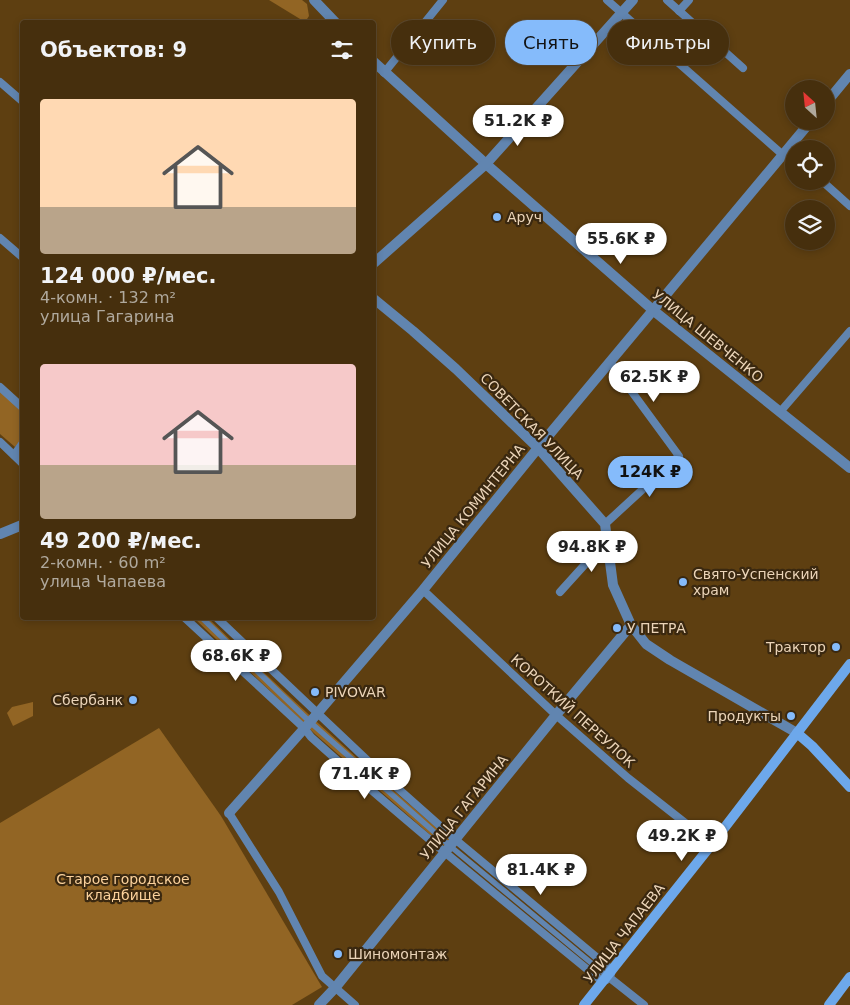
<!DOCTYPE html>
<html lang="ru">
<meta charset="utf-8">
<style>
:root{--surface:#462f0d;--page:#503b1b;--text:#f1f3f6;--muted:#b0a99d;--line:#5e4a2e;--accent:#85bbfb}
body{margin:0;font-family:"DejaVu Sans",sans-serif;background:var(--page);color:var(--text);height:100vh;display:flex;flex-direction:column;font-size:19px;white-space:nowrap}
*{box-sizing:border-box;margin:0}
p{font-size:16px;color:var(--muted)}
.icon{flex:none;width:28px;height:28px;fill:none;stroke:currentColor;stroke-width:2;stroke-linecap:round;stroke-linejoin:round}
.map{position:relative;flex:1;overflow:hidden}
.panel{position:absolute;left:20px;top:20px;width:356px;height:600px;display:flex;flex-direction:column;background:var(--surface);border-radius:5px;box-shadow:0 2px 8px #0003,0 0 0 1px var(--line)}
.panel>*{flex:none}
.hud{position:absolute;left:391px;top:20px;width:384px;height:45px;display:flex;gap:10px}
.needle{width:32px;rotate:333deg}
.tools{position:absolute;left:785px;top:80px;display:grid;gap:10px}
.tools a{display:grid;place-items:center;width:50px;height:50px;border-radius:50%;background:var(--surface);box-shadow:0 2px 8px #0003,0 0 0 1px var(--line);font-size:25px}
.price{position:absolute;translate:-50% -42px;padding:0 11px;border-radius:18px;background:#fff;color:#222;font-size:16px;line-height:32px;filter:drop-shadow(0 1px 2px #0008)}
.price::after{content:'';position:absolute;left:50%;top:30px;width:15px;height:11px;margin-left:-8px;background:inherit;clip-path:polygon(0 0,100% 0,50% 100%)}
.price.current{background:var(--accent);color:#111}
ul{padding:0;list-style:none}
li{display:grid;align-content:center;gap:10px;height:265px;padding:0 20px}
li span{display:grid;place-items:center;height:155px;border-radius:5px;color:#555}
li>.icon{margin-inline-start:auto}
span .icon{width:90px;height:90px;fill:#fffc;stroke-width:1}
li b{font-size:21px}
h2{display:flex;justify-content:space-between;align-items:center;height:60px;padding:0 20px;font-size:21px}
.pill{padding:0 18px;border-radius:22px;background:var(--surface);box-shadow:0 2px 8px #0003,0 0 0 1px var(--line);font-size:18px;line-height:45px}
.pill.current{background:var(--accent);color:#111}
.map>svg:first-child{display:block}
.green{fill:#926524}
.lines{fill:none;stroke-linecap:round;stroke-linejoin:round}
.pedestrian{stroke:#6185b0;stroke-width:5.5}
.minor{stroke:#6185b0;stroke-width:8}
.tertiary{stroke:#6185b0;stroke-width:10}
.secondary{stroke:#6da8eb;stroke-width:10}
.poi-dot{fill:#85bbfb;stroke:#3a2810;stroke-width:2}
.labels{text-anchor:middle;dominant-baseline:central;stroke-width:4.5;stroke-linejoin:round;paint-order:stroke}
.poi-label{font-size:14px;fill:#ebd4b8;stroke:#3a2810;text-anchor:start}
.street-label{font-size:14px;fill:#ebd4b8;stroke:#3a2810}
.park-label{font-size:14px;fill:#fcd29c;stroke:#3a2810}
</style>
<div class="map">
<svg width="850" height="1005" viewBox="0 0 850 1005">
<rect width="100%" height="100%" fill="#5e3f11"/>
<g class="green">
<path d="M269 0H302L307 4 309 16 305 22Z"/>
<path d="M0 391 22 411V439L15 447 0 434Z"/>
<path d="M194 618H208C285 695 366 768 450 839L443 846 315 734Z"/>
<path d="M33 702V716L13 726 7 713 12 707Z"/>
<path d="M159 728 221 816 322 987 292 1005H0V823Z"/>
</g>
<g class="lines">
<path class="pedestrian" d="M202 618 310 722 450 846 607 976"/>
<g class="minor">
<path d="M607 0 783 155"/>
<path d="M667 0 743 68"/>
<path d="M679 11 689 0"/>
<path d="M384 73 443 0"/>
<path d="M0 82 22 101"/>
<path d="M787 150 794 157"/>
<path d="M822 181 850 206"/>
<path d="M0 238 22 257"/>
<path d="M0 387 22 407"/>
<path d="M780 412 850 331"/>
<path d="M0 442 22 463"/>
<path d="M14 455 22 444"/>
<path d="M605 524 679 456 610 362"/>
<path d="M423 590 556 715 628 778 712 844"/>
<path d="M560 592 607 540"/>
<path d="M185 618 304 728 311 737C402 819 498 896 593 974L602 981 606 980"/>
<path d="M217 618 385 777 456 840 612 970 611 974"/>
<path d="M229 813 279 892 322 976 355 1005"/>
<path d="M610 978 644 1005"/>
</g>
<g class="tertiary">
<path d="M314 0 335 22"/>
<path d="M374 62 486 164 654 311 850 468"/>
<path d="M826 103 850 74"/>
<path d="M374 263 486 164 633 0"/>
<path d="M374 299 413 331 456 369 538 448 605 524 613 585 631 625 646 644 670 660 797 733"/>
<path d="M0 534 22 525"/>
<path d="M229 813 310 722 423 590 538 448 811 121"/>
<path d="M319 1005 335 988 556 715 631 625"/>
</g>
<g class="secondary">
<path d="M797 733 812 746 850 787"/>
<path d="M584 1005 712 844 850 664"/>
<path d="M829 1005 850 977"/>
</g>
</g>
<g class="poi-dot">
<circle cx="497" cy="217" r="5"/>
<circle cx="683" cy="582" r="5"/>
<circle cx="617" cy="628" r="5"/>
<circle cx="836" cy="647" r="5"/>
<circle cx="315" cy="692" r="5"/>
<circle cx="133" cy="700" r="5"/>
<circle cx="791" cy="716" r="5"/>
<circle cx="338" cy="954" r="5"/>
</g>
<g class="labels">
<g class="poi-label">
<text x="507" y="217">Аруч</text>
<text x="693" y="574">Свято-Успенский<tspan x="693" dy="16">храм</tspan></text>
<text x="627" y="628">У ПЕТРА</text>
<text x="826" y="647" text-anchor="end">Трактор</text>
<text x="325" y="692">PIVOVAR</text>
<text x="123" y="700" text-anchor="end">Сбербанк</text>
<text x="781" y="716" text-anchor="end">Продукты</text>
<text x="348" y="954">Шиномонтаж</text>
</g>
<g class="street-label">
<text transform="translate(708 336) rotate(39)">УЛИЦА ШЕВЧЕНКО</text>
<text transform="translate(532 426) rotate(46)">СОВЕТСКАЯ УЛИЦА</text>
<text transform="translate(473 506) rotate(-51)">УЛИЦА КОМИНТЕРНА</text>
<text transform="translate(573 711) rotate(42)">КОРОТКИЙ ПЕРЕУЛОК</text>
<text transform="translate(464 807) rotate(-51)">УЛИЦА ГАГАРИНА</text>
<text transform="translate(624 933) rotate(-52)">УЛИЦА ЧАПАЕВА</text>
</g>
<g class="park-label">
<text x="123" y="879">Старое городское<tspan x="123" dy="16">кладбище</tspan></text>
</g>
</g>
</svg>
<div class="tools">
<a><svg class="needle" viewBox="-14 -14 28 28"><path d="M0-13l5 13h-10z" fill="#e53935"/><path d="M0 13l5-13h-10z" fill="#b0a99d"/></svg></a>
<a><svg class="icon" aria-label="locate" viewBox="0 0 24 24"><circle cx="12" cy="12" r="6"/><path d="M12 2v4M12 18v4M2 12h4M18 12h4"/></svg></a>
<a><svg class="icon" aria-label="layers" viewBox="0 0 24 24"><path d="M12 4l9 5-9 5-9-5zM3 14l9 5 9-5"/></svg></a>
</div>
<b class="price" style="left:518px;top:147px">51.2K ₽</b>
<b class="price" style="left:621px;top:265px">55.6K ₽</b>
<b class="price" style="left:654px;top:403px">62.5K ₽</b>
<b class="price current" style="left:650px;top:498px">124K ₽</b>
<b class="price" style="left:592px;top:573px">94.8K ₽</b>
<b class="price" style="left:236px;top:682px">68.6K ₽</b>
<b class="price" style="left:365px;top:800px">71.4K ₽</b>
<b class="price" style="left:682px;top:862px">49.2K ₽</b>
<b class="price" style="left:541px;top:896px">81.4K ₽</b>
<div class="hud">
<a class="pill">Купить</a>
<a class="pill current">Снять</a>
<a class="pill">Фильтры</a>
</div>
<section class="panel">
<h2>Объектов: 9<svg class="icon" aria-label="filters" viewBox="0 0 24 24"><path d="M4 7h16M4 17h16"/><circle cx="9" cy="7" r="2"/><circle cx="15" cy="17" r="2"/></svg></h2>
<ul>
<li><span style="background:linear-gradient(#ffd9b3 70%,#b9a48a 0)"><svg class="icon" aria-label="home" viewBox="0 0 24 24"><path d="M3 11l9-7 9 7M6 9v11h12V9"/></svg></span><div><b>124 000 ₽/мес.</b><p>4-комн. · 132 m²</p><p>улица Гагарина</p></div></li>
<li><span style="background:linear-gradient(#f6c9c9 65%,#b9a48a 0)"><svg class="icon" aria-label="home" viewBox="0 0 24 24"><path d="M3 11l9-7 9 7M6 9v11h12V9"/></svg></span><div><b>49 200 ₽/мес.</b><p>2-комн. · 60 m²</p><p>улица Чапаева</p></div></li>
</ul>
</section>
</div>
